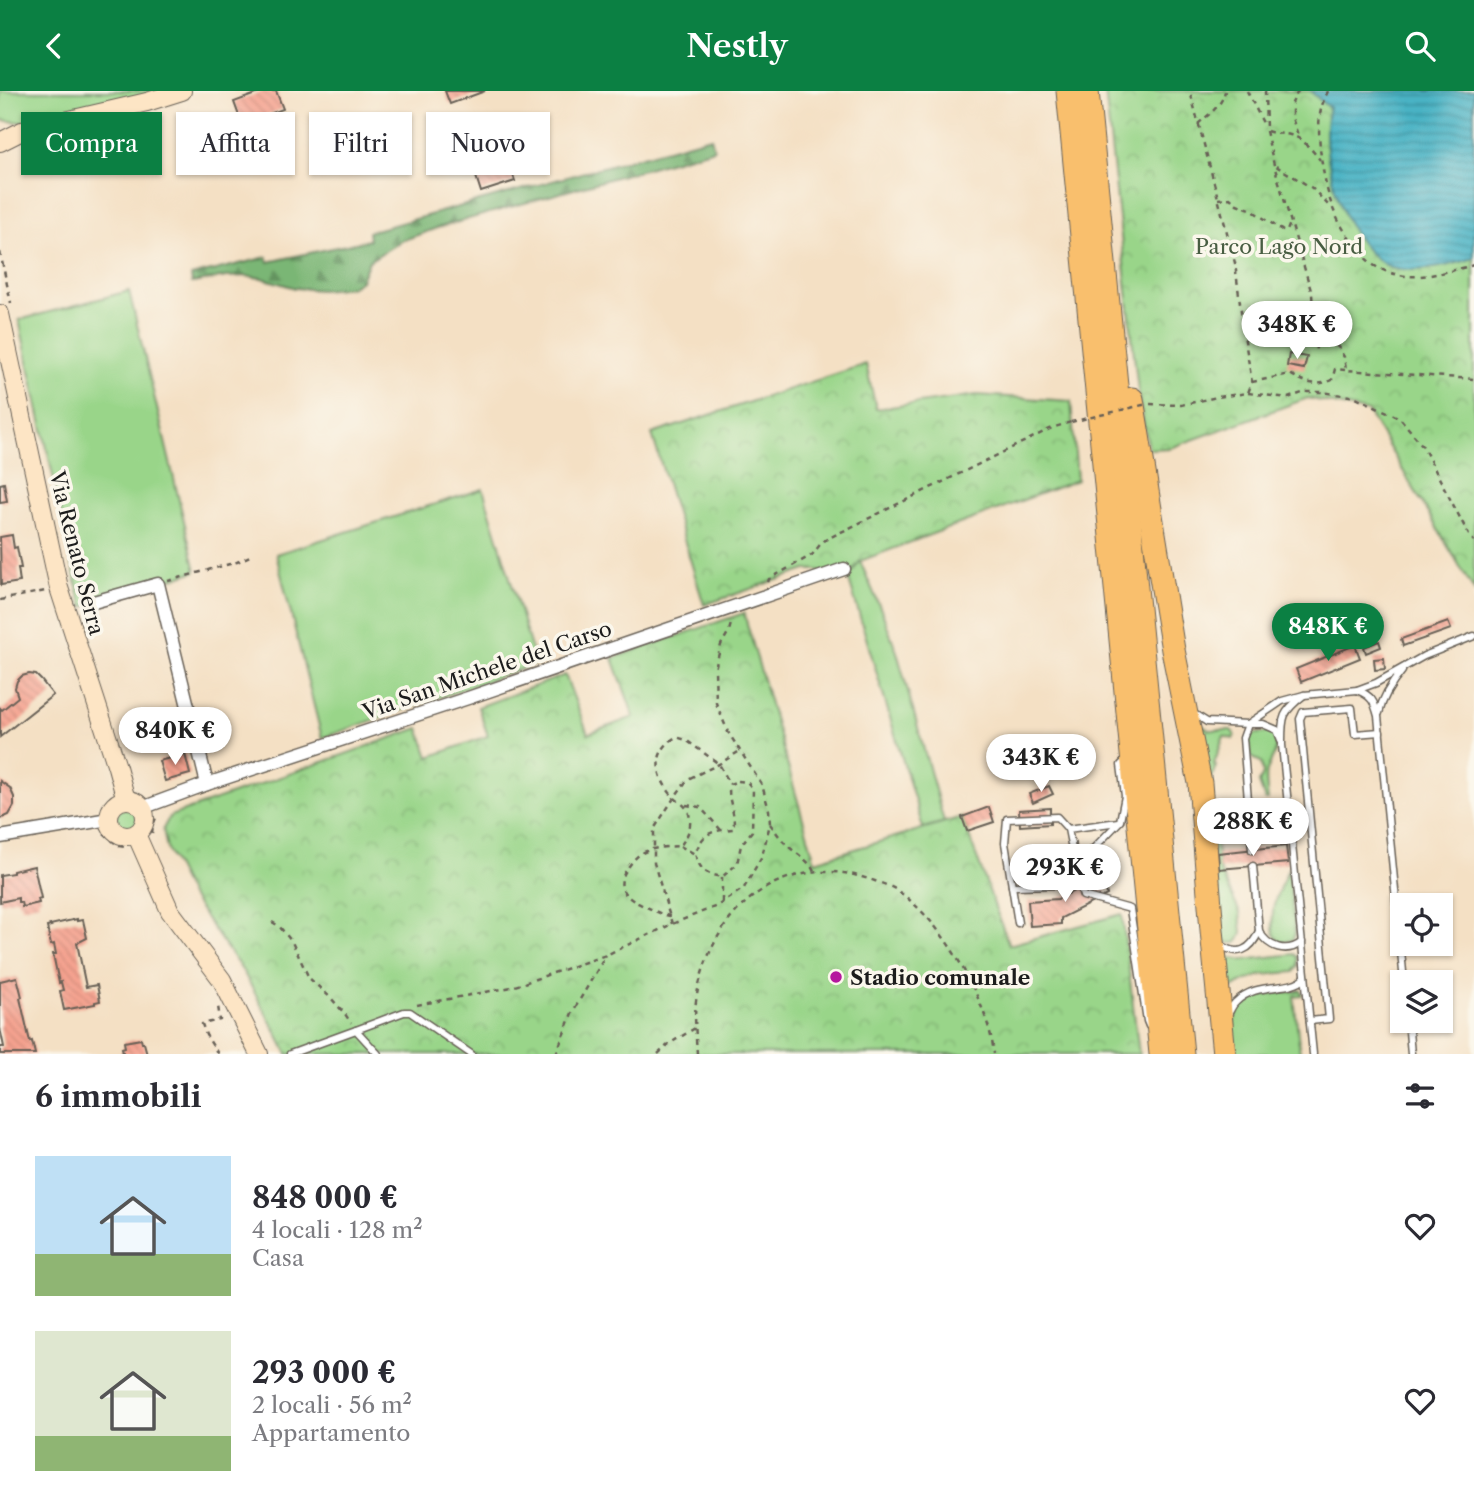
<!DOCTYPE html>
<html lang="it">
<meta charset="utf-8">
<style>
:root{--surface:#fff;--page:#f2f2f3;--text:#2b2b33;--muted:#7c7c81;--accent:#0b8043}
body{margin:0;font-family:"Libre Caslon Text",serif;background:var(--page);color:var(--text);height:100vh;display:flex;flex-direction:column;font-size:26px;white-space:nowrap}
*{box-sizing:border-box;margin:0}
p{font-size:23px;color:var(--muted)}
.icon{flex:none;width:38px;height:38px;fill:none;stroke:currentColor;stroke-width:2;stroke-linecap:round;stroke-linejoin:round}
.map{position:relative;height:963px;overflow:hidden}
.details{display:flex;flex-direction:column;background:var(--surface);flex:1}
.details>*{flex:none}
.hud{position:absolute;left:21px;top:21px;width:700px;height:63px;display:flex;gap:14px}
.buttons{position:absolute;left:1390px;top:802px;display:grid;gap:14px}
.buttons a{display:grid;place-items:center;width:63px;height:63px;border-radius:0px;background:var(--surface);box-shadow:0 2px 5px #0004;font-size:35px}
.price{position:absolute;translate:-50% -60px;padding:0 16px;border-radius:24px;background:#fff;color:#222;font-size:23px;line-height:46px;filter:drop-shadow(0 2px 4px #0008)}
.price::after{content:'';position:absolute;left:50%;top:42px;width:21px;height:16px;margin-left:-10px;background:inherit;clip-path:polygon(0 0,100% 0,50% 100%)}
.price.on{background:var(--accent);color:#fff}
ul{padding:0;list-style:none}
li{display:flex;align-items:center;gap:21px;height:175px;padding:0 35px}
li span{display:grid;place-items:center;flex:none;width:196px;height:140px;border-radius:0px;color:#555}
li>.icon{margin-inline-start:auto}
span .icon{width:84px;height:84px;fill:#fffc;stroke-width:1}
li b{font-size:30px}
h2{display:flex;justify-content:space-between;align-items:center;height:84px;padding:0 35px;font-size:30px}
.chip{padding:0 24px;border-radius:0px;background:var(--surface);box-shadow:0 2px 5px #0004;font-size:24px;line-height:63px}
.chip.on{background:var(--accent);color:#fff}
header{display:flex;justify-content:space-between;align-items:center;height:91px;padding:0 35px;background:var(--accent);color:#fff;font-size:32px;font-weight:600}
.map>svg:first-child{display:block}
.green{fill:#99d589;stroke:#5a7852;stroke-width:2}
.forest{fill:url(#forest-firs);stroke:#4b6948;stroke-width:2}
.park{fill:url(#park-crowns);stroke:#5a7852;stroke-width:2}
.water{fill:url(#water-rules);stroke:#326870;stroke-width:2}
.building{fill:url(#building-back-hatch)}
.lines{fill:none;stroke-linecap:round;stroke-linejoin:round}
.lane-casing{stroke:#686157;stroke-width:9}
.street-casing{stroke:#686157;stroke-width:15}
.secondary-casing{stroke:#686157;stroke-width:20}
.highway-casing{stroke:#686157;stroke-width:25}
.path{stroke:#686157;stroke-width:2.5;stroke-dasharray:5 5;stroke-linecap:butt}
.lane{stroke:#fff;stroke-width:6}
.street{stroke:#fff;stroke-width:12}
.secondary{stroke:#fde5c5;stroke-width:18}
.highway{stroke:#f9bf6d;stroke-width:23}
.path-bridge{stroke:#686157;stroke-width:2.5;stroke-dasharray:5 5;stroke-linecap:butt}
.poi-dot{fill:#b5179e;stroke:#fbf7ec;stroke-width:2.5}
.labels{text-anchor:middle;dominant-baseline:central;stroke-width:7;stroke-linejoin:round;paint-order:stroke}
.park-label{font-size:21px;fill:#485d42;stroke:#fbf7ec}
.street-label{font-size:21px;fill:#1c1c1c;stroke:#fbf7ec}
.poi-label{font-size:21px;font-weight:bold;fill:#1c1c1c;stroke:#fbf7ec;text-anchor:start}
</style>
<header><svg class="icon" aria-label="back" viewBox="0 0 24 24"><path d="M15 5l-7 7 7 7"/></svg>Nestly<svg class="icon" aria-label="search" viewBox="0 0 24 24"><circle cx="10" cy="10" r="6"/><path d="M15 15l6 6"/></svg></header>
<div class="map">
<svg width="1474" height="963" viewBox="0 0 1474 963">
<defs>
<pattern id="forest-firs" width="22" height="20" patternUnits="userSpaceOnUse" patternTransform="scale(1.75)"><rect width="22" height="20" fill="#7ab675"/><path d="M5 1l3.5 6h-7zM16 11l3.5 6h-7z" fill="#63935f"/></pattern>
<pattern id="park-crowns" width="20" height="18" patternUnits="userSpaceOnUse" patternTransform="scale(1.75)"><rect width="20" height="18" fill="#99d589"/><path d="M2 6a3 3 0 1 1 6 0M12 15a3 3 0 1 1 6 0" fill="none" stroke="#83b676"/></pattern>
<pattern id="water-rules" width="6" height="5" patternUnits="userSpaceOnUse" patternTransform="scale(1.75)"><rect width="6" height="5" fill="#48b3c5"/><path d="M0 2.5h6" fill="none" stroke="#3b919f"/></pattern>
<pattern id="building-back-hatch" width="6" height="6" patternUnits="userSpaceOnUse" patternTransform="scale(1.75)"><rect width="6" height="6" fill="#f5a28f"/><path d="M-1 5l2 2M0 0l6 6M5-1l2 2" fill="none" stroke="#d18b7b"/></pattern>
</defs>
<rect width="100%" height="100%" fill="#fbf7ec"/>
<filter id="ink" filterUnits="userSpaceOnUse"><feTurbulence type="fractalNoise" baseFrequency=".0143" numOctaves="2"/><feDisplacementMap in="SourceGraphic" scale="14" xChannelSelector="R" yChannelSelector="G"/><feConvolveMatrix kernelMatrix="1 2 1 2 8 2 1 2 1" color-interpolation-filters="sRGB"/></filter>
<filter id="wash" filterUnits="userSpaceOnUse"><feTurbulence type="fractalNoise" baseFrequency=".00686" numOctaves="4" result="noise"/><feDisplacementMap in="SourceGraphic" scale="28" xChannelSelector="R" yChannelSelector="G"/><feGaussianBlur stdDeviation="1.57" result="paint"/><feColorMatrix in="noise" values="0 0 0 0 0 0 0 0 0 0 0 0 0 0 0 0 0 1.4 0 .05"/><feComposite in="paint" operator="in"/></filter>
<g filter="url(#wash)">
<rect width="100%" height="100%" fill="#f4e0c4"/>
<g class="green">
<path d="M0 0H167L29 32 0 29Z"/>
<path d="M129 200 196 480 83 516 78 500 19 229Z"/>
<path d="M483 398 536 573 322 647 276 463Z"/>
<path d="M860 470 882 521 897 561 944 731 923 737 848 486Z"/>
<path d="M1197 633 1210 639H1231L1235 644 1233 648 1224 645 1214 673 1216 675 1211 689 1219 778 1240 822 1242 842 1239 849 1236 852H1228L1223 849Z"/>
<path d="M1271 641 1274 642C1280 662 1273 662 1267 680 1265 688 1267 700 1268 709H1265L1259 692 1263 683 1261 671 1251 666 1249 649 1253 643Z"/>
<circle cx="127" cy="727" r="11"/>
<path d="M1288 777 1295 843C1292 849 1294 849 1287 850 1271 854 1272 832 1273 821 1273 809 1284 789 1288 777Z"/>
<path d="M1294 863 1298 866V875L1294 881C1269 883 1252 883 1231 898L1228 897 1226 866 1243 869Z"/>
<path d="M1300 899 1302 900 1303 904 1294 905 1300 963H1233C1232 929 1231 908 1272 903 1281 901 1291 902 1300 899Z"/>
</g>
<path class="forest" d="M711 46 714 58 437 137 401 150 369 170 361 189 351 196 321 199 295 197 262 187 244 185 226 186 192 192 191 185 267 166 268 171 369 149 368 141Z"/>
<g class="park">
<path d="M1105 0H1474V499L1368 321 1308 307 1170 357 1149 358 1139 309Z"/>
<path d="M866 273 876 318 977 304 1071 310 1077 389 860 470 848 486 817 479H806L704 514 652 343Z"/>
<path d="M744 522 815 770 962 726 1009 854 1122 823 1139 963H288L244 882 189 803 167 758 163 738 170 725 419 637 429 666 488 645 478 616 565 584 588 643 634 626 613 567Z"/>
</g>
<path class="water" d="M1310 0H1474V167C1449 175 1408 186 1384 173 1342 149 1317 60 1329 16 1325 15 1314 3 1310 0Z"/>
<g id="blocks">
<g class="building">
<path d="M264 0H276L283 18 242 33 234 11Z"/>
<path d="M445 0H485L450 13Z"/>
<path d="M500 43 515 90 481 101 466 54Z"/>
<path d="M1289 263 1307 266 1304 278 1287 275Z"/>
<path d="M4 392 7 410 0 411V393Z"/>
<path d="M12 444 14 457 17 456 21 477H18L20 491 1 494 0 446Z"/>
<path d="M1448 531 1451 538 1403 555 1401 548Z"/>
<path d="M1379 550 1381 556 1366 562 1364 556Z"/>
<path d="M1355 554 1360 567 1301 591 1296 578Z"/>
<path d="M1384 567 1385 578 1375 579 1374 568Z"/>
<path d="M29 583 36 584 41 589 53 604 0 646V617L2 619 18 606 15 597 17 590 22 585Z"/>
<path d="M185 663 190 683 165 690 159 670Z"/>
<path d="M0 690 10 697 14 706V715L9 724 0 728Z"/>
<path d="M1049 695 1053 703 1033 712 1029 703Z"/>
<path d="M989 716 994 731 967 740 962 726Z"/>
<path d="M1050 717V733L1020 735 1019 719Z"/>
<path d="M1076 751 1077 765 1067 771 1065 757Z"/>
<path d="M1286 755 1288 772 1219 778 1218 762Z"/>
<path d="M1058 773 1059 784 1045 785 1044 774Z"/>
<path d="M34 775 41 807 38 808 39 812 22 816 21 811H18V807L0 811V784L13 782V780Z"/>
<path d="M1103 785 1107 804 1061 827V833L1030 835 1028 810 1058 808Z"/>
<path d="M77 828V830L83 829 87 847 77 852 86 896 97 894 100 910 95 911V913L64 919 60 900 63 899 61 891 59 892 53 863H56L54 853 51 854 47 836 51 835 50 834Z"/>
<path d="M17 886 22 906 20 907 30 951 32 950 35 963H0V956H4L0 937V890Z"/>
<path d="M141 948 142 952H144L147 963H118L123 961 122 957 125 956 124 951Z"/>
</g>
</g>
</g>
<g filter="url(#ink)">
<use href="#blocks" fill-opacity="0" stroke="#686157" stroke-width="2"/>
<g class="lines">
<g class="lane-casing">
<g id="lane">
<path d="M1357 599C1372 605 1374 610 1378 625L1404 891"/>
<path d="M1304 604C1281 622 1282 626 1282 654L1313 963"/>
<path d="M1191 621 1207 631 1248 633 1282 610 1304 604 1357 599 1376 592 1424 565 1474 545"/>
<path d="M1379 622C1383 605 1391 593 1402 580"/>
<path d="M1126 669 1121 674 1125 705 1120 730 1093 758 1078 789 1083 805 1130 818 1147 930 1149 935"/>
<path d="M1252 759 1243 647 1248 633H1263L1277 639 1281 649"/>
<path d="M1253 775 1259 840C1268 857 1287 863 1302 851"/>
<path d="M1012 795 1056 794 1078 789 1068 738 1118 731"/>
<path d="M1018 832 1005 752 1007 728 1057 726 1068 738"/>
<path d="M1220 853C1237 866 1251 860 1259 840"/>
<path d="M1227 925C1230 921 1232 914 1236 911 1257 889 1290 902 1305 886"/>
<path d="M1408 929 1411 963"/>
<path d="M1310 930 1329 928 1300 628 1303 621 1352 617 1355 643 1380 641"/>
<path d="M356 939 404 921H410L471 963"/>
<path d="M290 963 356 939 378 963"/>
</g>
</g>
<g class="street-casing">
<g id="street">
<path d="M90 512 158 493 207 693"/>
<path d="M142 717 207 693 468 607 844 478"/>
<path d="M0 746 109 728"/>
</g>
</g>
<g class="secondary-casing">
<g id="secondary">
<path d="M0 51 22 40 147 11 182 0"/>
<path d="M0 223 59 497 117 676 126 709"/>
<circle cx="127" cy="727" r="18"/>
<path d="M136 743 170 820 222 889 259 963"/>
</g>
</g>
<g class="highway-casing">
<g id="highway">
<path d="M1068 0 1161 963"/>
<path d="M1087 0 1182 963"/>
<path d="M1132 308 1173 559 1200 692 1212 839 1224 963"/>
</g>
</g>
<g class="path">
<path d="M1247 0 1264 34"/>
<path d="M1265 0 1266 40 1274 74 1312 203 1316 260"/>
<path d="M1298 0 1292 12V27L1299 47"/>
<path d="M1328 0C1326 5 1323 10 1322 15 1314 38 1324 97 1334 120 1340 136 1361 166 1375 175 1381 179 1393 183 1400 184 1423 189 1452 179 1474 174"/>
<path d="M1198 33C1209 23 1222 15 1225 0"/>
<path d="M1267 40C1275 43 1282 42 1290 44 1303 47 1312 59 1320 69"/>
<path d="M1276 75 1312 97 1331 117"/>
<path d="M1218 108 1230 107 1237 113 1250 118 1283 140H1287L1290 132"/>
<path d="M0 161 11 212"/>
<path d="M1245 244 1261 242 1281 255 1303 245 1315 243 1338 256 1344 266 1346 279 1474 288"/>
<path d="M1252 291 1290 283C1305 292 1315 296 1332 289L1335 278 1345 279"/>
<path d="M1248 302 1288 307 1305 301H1322L1356 306 1400 327 1422 354 1470 446 1474 450"/>
<path d="M1150 313 1181 314 1217 306 1248 302 1252 291 1244 244 1235 172 1190 0"/>
<path d="M168 490 237 471 250 465"/>
<path d="M768 491 769 488 812 464 823 450 1052 337 1071 331"/>
<path d="M0 509 45 500"/>
<path d="M738 690 747 691 753 698 752 740 741 754 737 773 722 786C704 782 701 780 695 763 703 741 711 740 733 738 737 721 726 710 730 693Z"/>
<path d="M686 714 700 716 721 739"/>
<path d="M770 733C775 739 779 746 785 752 794 762 810 769 814 781"/>
<path d="M104 742 118 755 127 756"/>
<path d="M152 742 153 734 156 727 155 725"/>
<path d="M680 755 695 763"/>
<path d="M722 811V786"/>
<path d="M670 825C659 823 654 819 644 815 628 808 613 798 627 778 631 772 636 765 642 762 654 756 667 756 680 755 686 747 691 739 690 729 689 713 679 713 671 703 655 683 652 661 676 646L686 649 719 673 730 693"/>
<path d="M272 831 279 835 292 851 309 887 331 907 345 923 351 932"/>
<path d="M672 833 654 772V738L674 707 688 688 719 673 740 660"/>
<path d="M417 914 512 896 606 864 672 833 717 815 744 797 762 765 770 733 769 719 762 694 728 641 716 612 715 578 721 554 729 540 732 529"/>
<path d="M218 963 206 944 202 933 220 929 218 915"/>
<path d="M556 963 572 922 606 864"/>
<path d="M658 963 669 953 695 937"/>
<path d="M697 963C696 945 694 927 696 910 706 840 754 780 828 781 834 781 839 781 844 782 854 783 887 793 895 798 925 818 950 852 966 883 979 907 991 935 994 963"/>
</g>
<use href="#lane" class="lane"/>
<use href="#street" class="street"/>
<use href="#secondary" class="secondary"/>
<use href="#highway" class="highway"/>
<path class="path-bridge" d="M1071 331 1147 313"/>
</g>
</g>
<circle class="poi-dot" cx="836" cy="886" r="7"/>
<g class="labels">
<g class="park-label">
<text x="1279" y="155">Parco Lago Nord</text>
</g>
<g class="street-label">
<text transform="translate(77 462) rotate(76)">Via Renato Serra</text>
<text transform="translate(487 579) rotate(-19)">Via San Michele del Carso</text>
</g>
<g class="poi-label">
<text x="850" y="886">Stadio comunale</text>
</g>
</g>
</svg>
<div class="buttons">
<a><svg class="icon" aria-label="locate" viewBox="0 0 24 24"><circle cx="12" cy="12" r="6"/><path d="M12 2v4M12 18v4M2 12h4M18 12h4"/></svg></a>
<a><svg class="icon" aria-label="layers" viewBox="0 0 24 24"><path d="M12 4l9 5-9 5-9-5zM3 14l9 5 9-5"/></svg></a>
</div>
<b class="price" style="left:1297px;top:270px">348K €</b>
<b class="price on" style="left:1328px;top:572px">848K €</b>
<b class="price" style="left:175px;top:676px">840K €</b>
<b class="price" style="left:1041px;top:703px">343K €</b>
<b class="price" style="left:1253px;top:767px">288K €</b>
<b class="price" style="left:1065px;top:813px">293K €</b>
<div class="hud">
<a class="chip on">Compra</a>
<a class="chip">Affitta</a>
<a class="chip">Filtri</a>
<a class="chip">Nuovo</a>
</div>
</div>
<section class="details">
<h2>6 immobili<svg class="icon" aria-label="filters" viewBox="0 0 24 24"><path d="M4 7h16M4 17h16"/><circle cx="9" cy="7" r="2"/><circle cx="15" cy="17" r="2"/></svg></h2>
<ul>
<li><span style="background:linear-gradient(#bfe0f5 70%,#8fb573 0)"><svg class="icon" aria-label="home" viewBox="0 0 24 24"><path d="M3 11l9-7 9 7M6 9v11h12V9"/></svg></span><div><b>848 000 €</b><p>4 locali · 128 m²</p><p>Casa</p></div><svg class="icon" aria-label="heart" viewBox="0 0 24 24"><path d="M12 20l-8-8c-3-5 5-10 8-4 3-6 11-1 8 4z"/></svg></li>
<li><span style="background:linear-gradient(#dfe7d0 75%,#8fb573 0)"><svg class="icon" aria-label="home" viewBox="0 0 24 24"><path d="M3 11l9-7 9 7M6 9v11h12V9"/></svg></span><div><b>293 000 €</b><p>2 locali · 56 m²</p><p>Appartamento</p></div><svg class="icon" aria-label="heart" viewBox="0 0 24 24"><path d="M12 20l-8-8c-3-5 5-10 8-4 3-6 11-1 8 4z"/></svg></li>
</ul>
</section>
